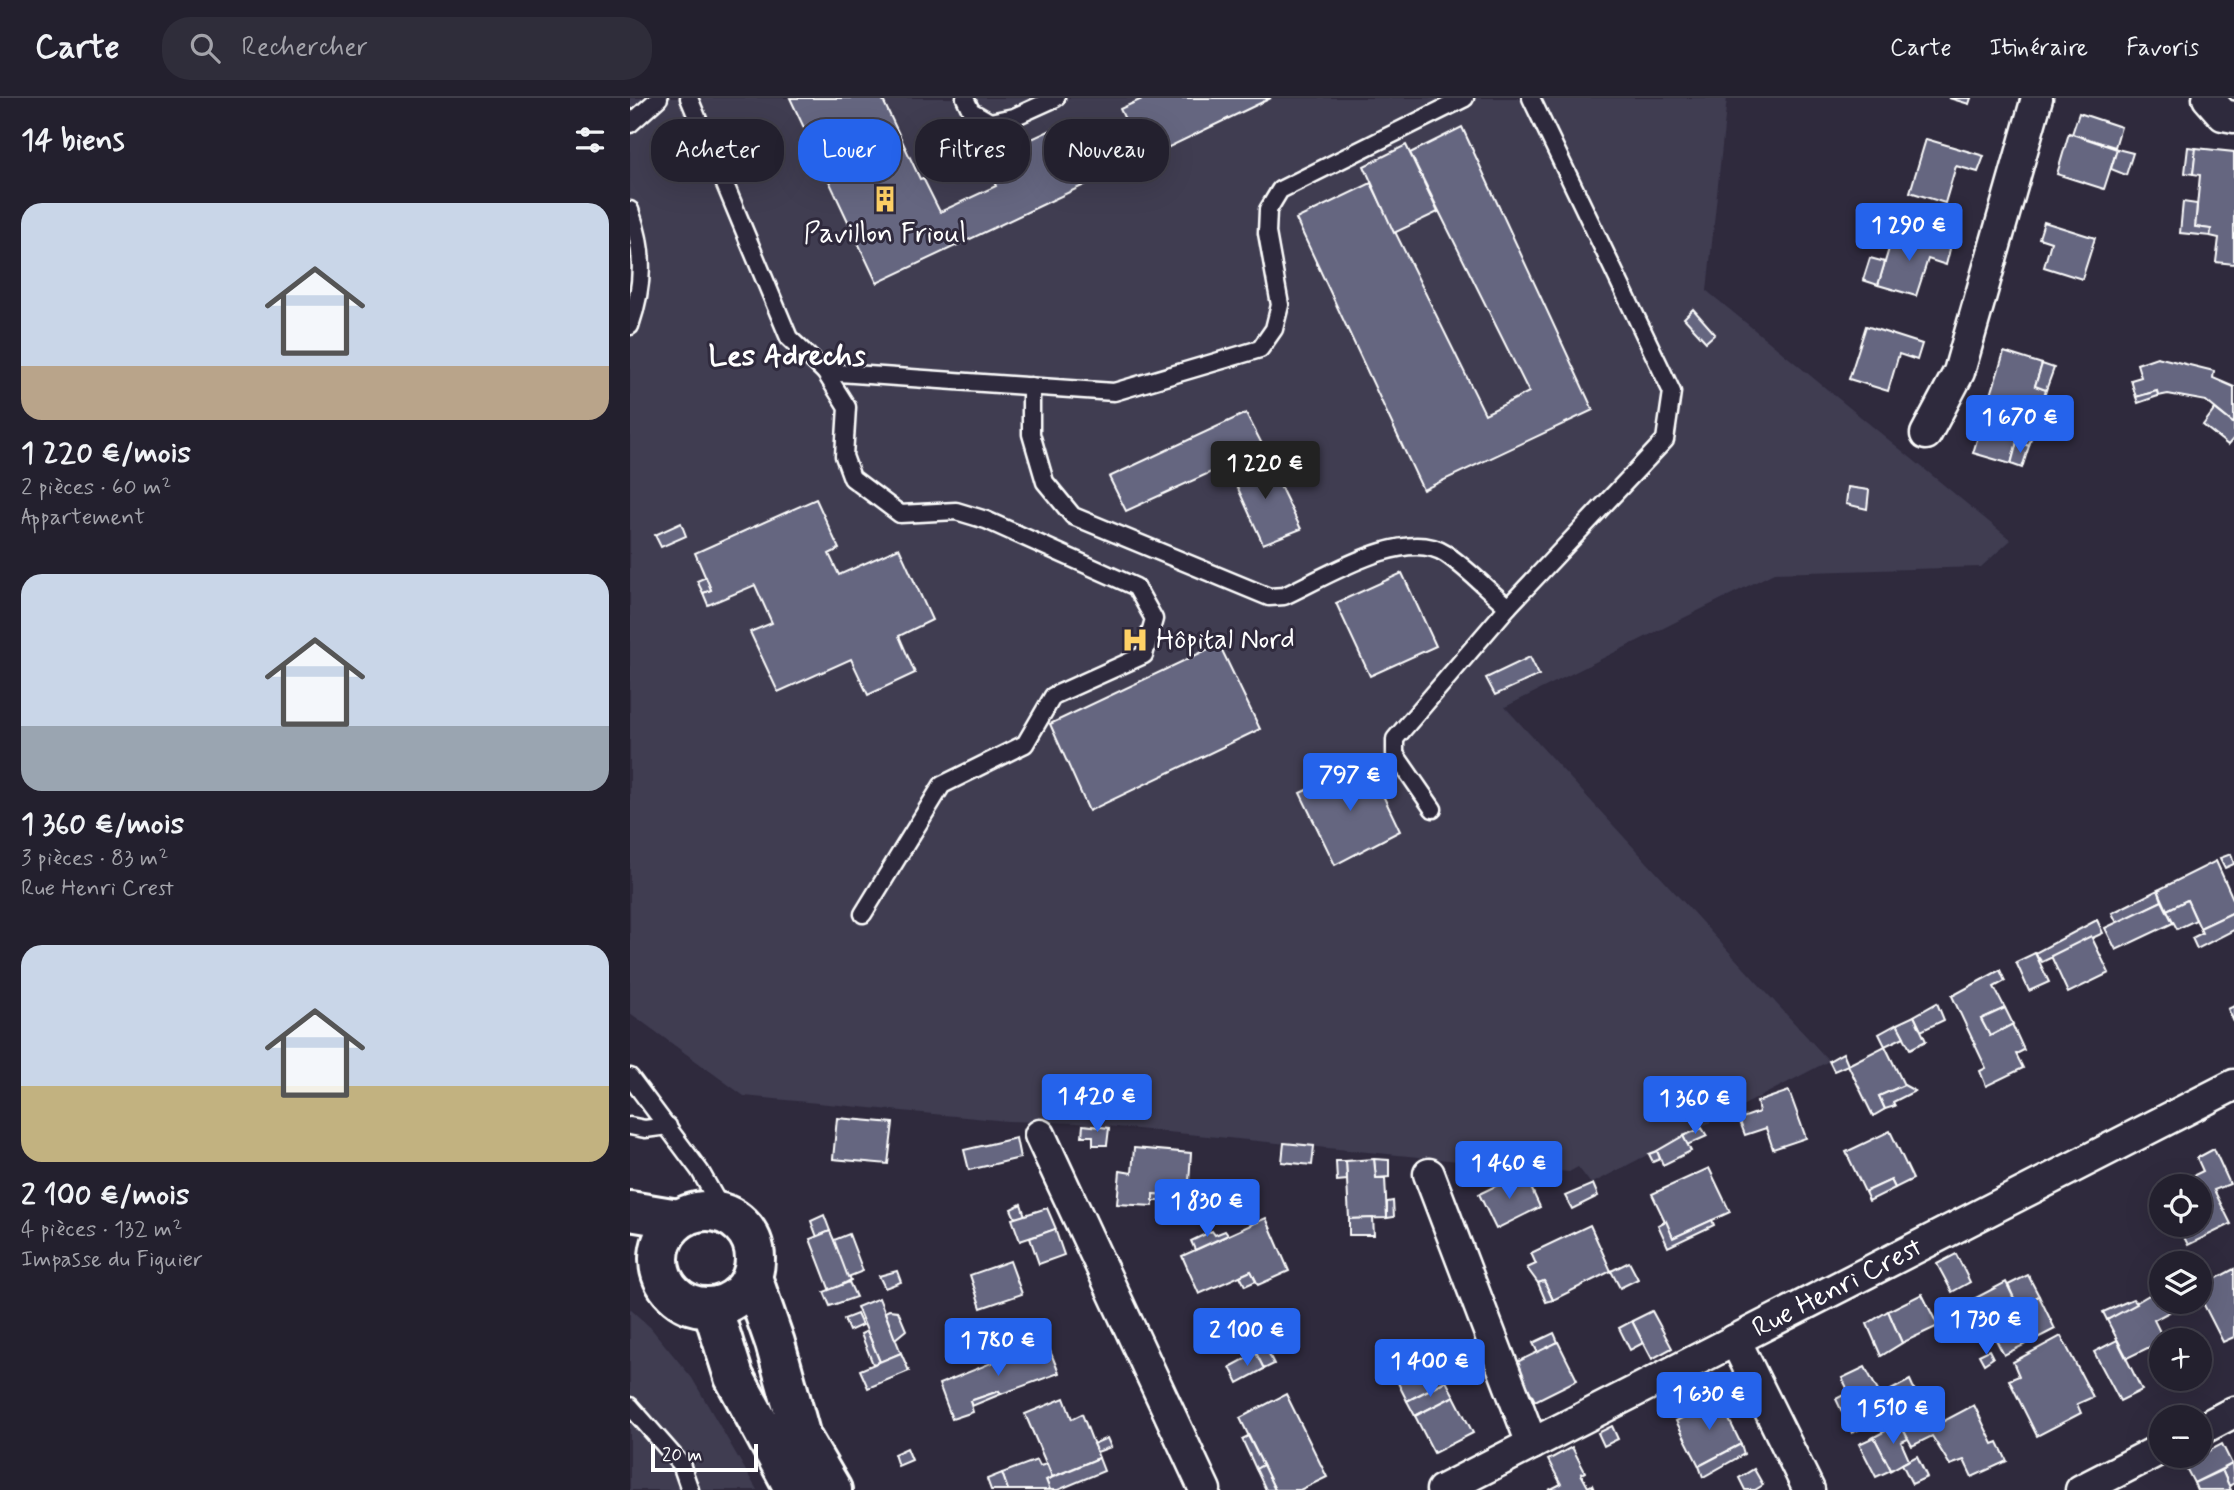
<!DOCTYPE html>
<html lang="fr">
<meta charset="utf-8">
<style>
:root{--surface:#23202e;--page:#2f2d3a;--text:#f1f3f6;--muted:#a3a3aa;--line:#403e4a;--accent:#2563eb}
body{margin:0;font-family:Mynerve,sans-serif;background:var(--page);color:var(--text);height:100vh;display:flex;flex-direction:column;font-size:26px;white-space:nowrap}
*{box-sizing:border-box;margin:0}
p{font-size:23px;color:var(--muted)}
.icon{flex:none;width:38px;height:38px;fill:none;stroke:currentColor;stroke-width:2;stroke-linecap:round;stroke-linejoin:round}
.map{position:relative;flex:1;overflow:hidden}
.details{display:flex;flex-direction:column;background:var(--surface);width:630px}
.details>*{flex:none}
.guide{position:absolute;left:21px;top:21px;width:665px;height:63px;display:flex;gap:14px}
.tools{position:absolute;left:1519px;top:1076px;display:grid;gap:14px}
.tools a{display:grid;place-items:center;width:63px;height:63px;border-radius:50%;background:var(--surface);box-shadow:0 7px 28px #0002,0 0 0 2px var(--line);font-size:35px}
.scale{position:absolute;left:21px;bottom:18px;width:107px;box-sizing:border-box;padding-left:7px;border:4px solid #fff;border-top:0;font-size:19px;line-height:24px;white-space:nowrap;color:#fff;-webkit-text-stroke:5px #2f2a3d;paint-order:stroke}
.price{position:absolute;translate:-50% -60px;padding:0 16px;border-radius:7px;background:var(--accent);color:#fff;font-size:23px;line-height:46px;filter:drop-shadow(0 2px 4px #0008)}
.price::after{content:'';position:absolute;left:50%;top:42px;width:21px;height:16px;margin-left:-10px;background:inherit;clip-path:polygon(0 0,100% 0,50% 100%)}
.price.active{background:#222;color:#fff}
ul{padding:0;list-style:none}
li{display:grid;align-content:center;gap:14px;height:371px;padding:0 21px}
li span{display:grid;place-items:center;height:217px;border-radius:21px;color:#555}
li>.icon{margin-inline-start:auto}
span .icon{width:126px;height:126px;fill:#fffc;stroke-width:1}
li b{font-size:30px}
h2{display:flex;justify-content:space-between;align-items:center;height:84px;padding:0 21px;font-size:30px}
.pill{padding:0 24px;border-radius:28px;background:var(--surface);box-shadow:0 7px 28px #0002,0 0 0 2px var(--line);font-size:24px;line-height:63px}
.pill.active{background:var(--accent);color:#fff}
header{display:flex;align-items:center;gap:42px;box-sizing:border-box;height:98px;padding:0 35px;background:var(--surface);border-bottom:2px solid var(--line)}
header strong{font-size:33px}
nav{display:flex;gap:38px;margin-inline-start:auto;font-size:24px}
.search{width:490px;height:63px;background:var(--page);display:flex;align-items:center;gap:18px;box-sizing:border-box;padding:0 24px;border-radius:28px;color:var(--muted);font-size:26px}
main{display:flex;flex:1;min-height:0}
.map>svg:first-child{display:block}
.built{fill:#3f3c51}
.building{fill:#656680;stroke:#fff;stroke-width:2}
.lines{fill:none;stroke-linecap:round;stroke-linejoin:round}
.lane-casing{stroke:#fff;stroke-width:21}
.street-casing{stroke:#fff;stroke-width:35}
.secondary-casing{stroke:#fff;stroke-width:44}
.lane{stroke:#2f2a3d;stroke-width:16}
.street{stroke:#2f2a3d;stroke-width:30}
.secondary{stroke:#2f2a3d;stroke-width:38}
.labels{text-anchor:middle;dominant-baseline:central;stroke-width:6;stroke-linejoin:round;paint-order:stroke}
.poi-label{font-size:28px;fill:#fff;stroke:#2f2a3d}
.street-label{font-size:28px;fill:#fff;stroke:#2f2a3d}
.neighbourhood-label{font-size:30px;font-weight:bold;fill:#fff;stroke:#2f2a3d}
</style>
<header>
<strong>Carte</strong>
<div class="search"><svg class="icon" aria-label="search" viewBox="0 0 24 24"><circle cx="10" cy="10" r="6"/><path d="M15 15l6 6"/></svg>Rechercher</div>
<nav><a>Carte</a><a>Itinéraire</a><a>Favoris</a></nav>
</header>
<main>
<section class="details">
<h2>14 biens<svg class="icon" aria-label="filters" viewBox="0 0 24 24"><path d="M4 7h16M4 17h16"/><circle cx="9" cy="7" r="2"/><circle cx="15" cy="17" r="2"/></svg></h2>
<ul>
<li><span style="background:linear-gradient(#c9d6e8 75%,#b9a48a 0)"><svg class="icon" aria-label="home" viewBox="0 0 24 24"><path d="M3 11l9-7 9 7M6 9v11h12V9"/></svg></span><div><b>1 220 €/mois</b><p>2 pièces · 60 m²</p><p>Appartement</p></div></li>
<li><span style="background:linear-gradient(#c9d6e8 70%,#9aa5b1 0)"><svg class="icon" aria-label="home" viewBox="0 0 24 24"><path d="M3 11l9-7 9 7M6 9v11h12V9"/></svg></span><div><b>1 360 €/mois</b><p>3 pièces · 83 m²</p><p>Rue Henri Crest</p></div></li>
<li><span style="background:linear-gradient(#c9d6e8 65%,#c2b280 0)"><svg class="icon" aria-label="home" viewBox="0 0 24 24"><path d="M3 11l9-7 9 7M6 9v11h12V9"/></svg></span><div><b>2 100 €/mois</b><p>4 pièces · 132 m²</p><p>Impasse du Figuier</p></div></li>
</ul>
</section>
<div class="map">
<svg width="1604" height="1392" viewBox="0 0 1604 1392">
<rect width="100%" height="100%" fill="#2f2a3d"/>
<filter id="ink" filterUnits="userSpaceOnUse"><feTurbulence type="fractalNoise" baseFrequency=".0143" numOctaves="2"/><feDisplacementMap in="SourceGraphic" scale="14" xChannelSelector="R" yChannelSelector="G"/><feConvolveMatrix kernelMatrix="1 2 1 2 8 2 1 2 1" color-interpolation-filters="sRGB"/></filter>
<g filter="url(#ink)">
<g class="built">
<path d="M0 0H1097L1077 193 1381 442 1351 469 1144 475 875 609 1199 963 961 1086 948 1069 939 1074 447 1025 377 1023 114 998 0 915Z"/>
<path d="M0 1211 20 1229 62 1280 127 1392H0Z"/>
</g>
<g class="building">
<path d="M160 0H252L290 81 293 80 310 114 366 88 355 63 440 23 467 81 247 185Z"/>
<path d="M514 0H641L514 61 490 11Z"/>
<path d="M1319 0H1341L1339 6Z"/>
<path d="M1449 15 1491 29 1485 49 1442 36Z"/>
<path d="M832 29 963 312 793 392 666 121 741 85 855 316 899 294 780 55Z"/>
<path d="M1439 35 1487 51 1474 91 1427 76Z"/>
<path d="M1296 41 1354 58 1348 74 1326 68 1315 105 1280 94Z"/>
<path d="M776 47 808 114 764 135 734 68Z"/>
<path d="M1558 49 1566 50 1563 76 1555 75Z"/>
<path d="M1566 50 1604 54V166L1586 164 1589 140 1580 138 1581 131 1565 129 1570 77 1563 76Z"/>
<path d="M1487 51 1503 55 1496 77 1481 71Z"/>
<path d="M1553 104 1567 106 1565 129 1581 131 1580 138 1550 135Z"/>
<path d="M1414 124 1465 140 1452 181 1414 169 1421 144 1409 140Z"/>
<path d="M1264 134 1320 151 1316 167 1298 161 1286 198 1248 187Z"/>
<path d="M1240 160 1255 164 1248 187 1233 182Z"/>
<path d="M1063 211 1085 236 1076 244 1054 220Z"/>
<path d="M1236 228 1292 246 1287 262 1269 256 1258 293 1219 281Z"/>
<path d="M1374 254 1412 266 1405 288 1416 292 1410 312 1361 297Z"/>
<path d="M1527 259 1584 273 1583 280 1604 289V326L1576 303 1538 296 1528 298 1527 293 1506 299 1501 282 1511 279 1507 266Z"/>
<path d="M1412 266 1424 270 1416 292 1405 288Z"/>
<path d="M1527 293 1528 298 1508 305 1506 299Z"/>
<path d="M1585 311 1604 326V340L1598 347 1573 327Z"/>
<path d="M1356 312 1405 327 1399 348 1387 344 1381 366 1343 355Z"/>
<path d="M616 315 634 350 496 413 479 379Z"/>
<path d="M1387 344 1399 348 1392 370 1381 366Z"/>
<path d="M618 357 623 364 607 373 603 365Z"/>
<path d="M636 359 671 431 633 446 601 375Z"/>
<path d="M1218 389 1239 392 1237 411 1216 406Z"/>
<path d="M186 401 209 451 199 456 209 477 269 450 302 522 269 538 285 575 238 597 221 561 148 594 120 534 142 525 125 487 78 507 73 495 81 492 65 455Z"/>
<path d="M51 425 56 438 31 449 25 437Z"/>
<path d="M772 475 806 548 740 578 706 505Z"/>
<path d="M76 479 81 492 73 495 67 483Z"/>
<path d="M589 546 630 631 459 713 420 626Z"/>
<path d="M900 559 909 577 865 597 856 580Z"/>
<path d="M737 664 770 733 705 767 670 695Z"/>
<path d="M1601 756 1604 766 1595 770 1590 760Z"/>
<path d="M1586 763 1604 803V814L1570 830 1557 802 1537 812 1528 792Z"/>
<path d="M1528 792 1532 803 1487 825 1482 815Z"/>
<path d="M1557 802 1566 822 1547 831 1537 812Z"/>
<path d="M1532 803 1543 825 1486 852 1475 830Z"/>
<path d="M1604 814V832L1567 851 1562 840 1572 835 1570 830Z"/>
<path d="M1467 822 1473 835 1412 864 1405 855Z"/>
<path d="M1461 838 1479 875 1438 895 1421 858Z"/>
<path d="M1405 855 1419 884 1399 893 1386 864Z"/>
<path d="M1370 872 1375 883 1364 889 1375 910 1351 921 1360 938 1382 926 1394 952 1386 956 1393 970 1356 988 1350 973 1356 970 1322 898Z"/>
<path d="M1307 905 1314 922 1291 933 1284 918Z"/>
<path d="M1604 908V924L1598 911Z"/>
<path d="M1375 910 1383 926 1360 938 1351 921Z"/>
<path d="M1284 918 1296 943 1280 951 1267 926Z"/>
<path d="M1267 926 1274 939 1255 948 1249 936Z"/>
<path d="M1255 948 1274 987 1249 998 1255 1011 1243 1018 1218 967Z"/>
<path d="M1213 955 1218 967 1204 973 1199 963Z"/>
<path d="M1274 987 1285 993 1263 1004 1265 1008 1255 1011 1249 998Z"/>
<path d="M1159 993 1176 1040 1143 1051 1136 1030 1115 1037 1109 1021 1129 1014 1127 1004Z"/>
<path d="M207 1020 263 1025 258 1066 203 1061Z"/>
<path d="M453 1027 479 1030 477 1047H463V1038H452Z"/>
<path d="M1072 1030 1077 1038 1057 1047 1053 1038Z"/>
<path d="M1260 1033 1283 1081 1265 1090 1261 1082 1235 1094 1216 1054Z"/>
<path d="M1053 1038 1061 1053 1033 1067 1027 1053Z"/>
<path d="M386 1040 390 1060 339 1072 334 1052Z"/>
<path d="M654 1045 684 1048 682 1067 652 1064Z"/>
<path d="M504 1050 561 1055 558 1098 523 1096V1108L487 1106 490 1073 502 1075Z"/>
<path d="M1584 1051 1600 1086 1584 1092 1601 1126 1558 1147 1548 1127H1570V1088H1542L1573 1073 1567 1060Z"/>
<path d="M1027 1053 1030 1061 1023 1064 1019 1056Z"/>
<path d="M744 1061 759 1062V1079L746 1080Z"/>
<path d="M744 1061 746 1080H755L757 1120 719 1121 716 1063Z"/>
<path d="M706 1063H716L717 1082 707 1083Z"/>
<path d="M1079 1070 1100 1114 1043 1140 1022 1096Z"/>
<path d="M880 1081 898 1083 910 1109 866 1131 849 1096Z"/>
<path d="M1261 1082 1265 1090 1239 1103 1235 1094Z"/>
<path d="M963 1086 968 1098 942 1111 935 1098Z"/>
<path d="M523 1096 535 1097 536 1103H523Z"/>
<path d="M763 1103 764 1119 757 1120V1104Z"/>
<path d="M391 1106 395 1118 385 1120 381 1111Z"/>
<path d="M417 1110 426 1131 390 1143 382 1121Z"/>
<path d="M194 1117 200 1133 187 1139 181 1123Z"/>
<path d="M636 1120 659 1173 628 1187 621 1173 569 1196 552 1158Z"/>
<path d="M743 1120 744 1137H719V1121Z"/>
<path d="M1082 1122 1084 1127 1038 1149 1028 1127 1036 1123 1043 1140Z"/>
<path d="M960 1127 981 1173 923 1202 914 1183 908 1185 897 1170 906 1166 901 1155Z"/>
<path d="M425 1131 434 1157 409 1166 400 1140Z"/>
<path d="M200 1133 221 1182 200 1193 180 1141Z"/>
<path d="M582 1133 585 1137 595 1133 598 1137 565 1152 561 1143Z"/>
<path d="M219 1136 233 1173 218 1179 204 1142Z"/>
<path d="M1326 1156 1340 1184 1322 1194 1307 1166Z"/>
<path d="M380 1163 392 1196 351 1210 340 1177Z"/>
<path d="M999 1164 1008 1181 990 1190 981 1173Z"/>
<path d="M1604 1171V1239L1593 1244 1570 1199V1189Z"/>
<path d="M267 1173 271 1184 255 1190 249 1178Z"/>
<path d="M621 1173 626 1183 615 1188 610 1178Z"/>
<path d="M1398 1177 1409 1198 1388 1209 1378 1187Z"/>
<path d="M914 1183 923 1202 916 1204 908 1185Z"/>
<path d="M219 1184 226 1199 200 1208 194 1194Z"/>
<path d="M1376 1184 1388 1209 1409 1198 1425 1231 1374 1257 1357 1225 1352 1227 1340 1203Z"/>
<path d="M1531 1190V1204H1539L1543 1212 1524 1222 1534 1242 1497 1260 1477 1222Z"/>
<path d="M1292 1196 1308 1228 1272 1245 1258 1213Z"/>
<path d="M249 1200 271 1255 250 1264 227 1209Z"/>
<path d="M1503 1201 1507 1206 1477 1222 1473 1214Z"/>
<path d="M259 1212 268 1213 276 1232 265 1241 255 1214Z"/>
<path d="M1022 1213 1042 1250 1022 1261 1002 1223Z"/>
<path d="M1258 1213 1272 1245 1251 1258 1237 1226Z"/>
<path d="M227 1216 232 1227 219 1233 214 1221Z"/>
<path d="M1002 1223 1013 1245 1000 1252 989 1230Z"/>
<path d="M237 1233 250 1264 243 1266 231 1236Z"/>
<path d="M924 1235 928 1244 908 1255 903 1245Z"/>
<path d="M1431 1238 1463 1299 1447 1306 1451 1315 1407 1338 1379 1282 1389 1278 1383 1264Z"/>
<path d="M1487 1242 1512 1292 1490 1303 1464 1254Z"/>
<path d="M416 1243 429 1275 371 1296 369 1293 340 1303 343 1314 322 1321 309 1286Z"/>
<path d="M928 1244 947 1282 905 1303 885 1265Z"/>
<path d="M636 1250 644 1266 634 1271 626 1255Z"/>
<path d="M1359 1252 1363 1260 1354 1266 1349 1257Z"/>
<path d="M271 1255 279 1273 238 1290 230 1272Z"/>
<path d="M626 1255 634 1271 608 1285 600 1269Z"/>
<path d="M807 1265 816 1283 777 1303 768 1285Z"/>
<path d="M1235 1269 1260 1315 1236 1328 1212 1280Z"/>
<path d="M1280 1282 1289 1302 1270 1310 1261 1292Z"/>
<path d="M816 1283 824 1298 785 1318 777 1303Z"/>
<path d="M369 1293 371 1296 342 1308 340 1303Z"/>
<path d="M1219 1294 1236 1328 1222 1335 1206 1301Z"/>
<path d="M656 1296 697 1379 670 1392H645L610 1320Z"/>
<path d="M824 1298 843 1335 804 1355 785 1318Z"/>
<path d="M434 1300 442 1321 452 1316 469 1360 422 1379 395 1316Z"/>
<path d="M1089 1301 1111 1346 1069 1368 1046 1323Z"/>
<path d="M1344 1307 1363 1346 1368 1344 1377 1363 1342 1379 1334 1362 1320 1367 1302 1338 1282 1348 1267 1320 1288 1309 1299 1331Z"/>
<path d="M1270 1325 1278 1341 1271 1344 1279 1362 1261 1372 1244 1339Z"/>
<path d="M982 1328 988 1341 974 1348 968 1335Z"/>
<path d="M618 1338 633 1367 626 1371 612 1341Z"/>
<path d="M1244 1339 1261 1372 1246 1379 1229 1346Z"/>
<path d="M477 1340 481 1349 467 1354 463 1346Z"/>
<path d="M1111 1346 1114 1356 1073 1379 1069 1368Z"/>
<path d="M1592 1346 1602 1366 1564 1385 1554 1366Z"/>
<path d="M942 1349 955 1374 951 1376 958 1389 962 1387 964 1392H919L931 1386 918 1362Z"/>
<path d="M277 1350 282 1362 268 1368 264 1356Z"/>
<path d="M1287 1358 1297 1379 1282 1386 1272 1366Z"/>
<path d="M469 1360 474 1373 428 1392H420L416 1382Z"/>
<path d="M407 1362 410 1368 417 1366 422 1379 416 1382 420 1392H378L372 1375Z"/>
<path d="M1602 1366 1604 1385 1599 1388 1592 1372Z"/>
<path d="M633 1367 645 1392H636L626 1371Z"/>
<path d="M1124 1371 1133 1387 1125 1392H1115L1109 1380Z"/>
<path d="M1592 1372 1601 1392H1567L1564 1385Z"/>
<path d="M372 1375 378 1392H361L357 1381Z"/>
</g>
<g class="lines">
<g class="lane-casing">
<g id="lane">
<path d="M59 0 159 240 195 274 217 309 214 358 222 380 270 416 326 413 356 422 506 489 524 521 514 557 423 598 395 646 312 687 233 816"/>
<path d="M335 0 341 13 360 24 384 19 426 0"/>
<path d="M0 26 29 0"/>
<path d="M0 112C15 153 14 187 0 228"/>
<path d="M195 274 484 294 630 251 644 231 650 207 637 135 638 112 650 92 835 0"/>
<path d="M401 288V336L415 384 443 418 639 499 654 498C694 480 775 428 816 456 838 471 858 492 878 509"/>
<path d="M803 711 765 656V641L878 509 1035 342 1042 294 901 0"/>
<path d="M0 979 70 1073 93 1114"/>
<path d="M0 1028 15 1031 38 1028"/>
<path d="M0 1308 51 1366 60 1392"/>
</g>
</g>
<g class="street-casing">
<g id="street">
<path d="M1578 0 1593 17 1604 19"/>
<path d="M1296 336 1329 274 1407 0"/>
<path d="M410 1037 575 1392"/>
<path d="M799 1076 902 1346"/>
<path d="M1105 1242 1179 1392"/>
<path d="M1570 1332 1604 1314"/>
<path id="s1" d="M812 1392 1604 987"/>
<path d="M1451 1392 1531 1351"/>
</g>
</g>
<g class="secondary-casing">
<g id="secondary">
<circle cx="77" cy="1161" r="48"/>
<path d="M0 1113 48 1121"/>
<path d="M122 1179 145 1245 171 1339 202 1392"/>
<path d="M82 1209 104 1279 165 1392"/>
</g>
</g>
<use href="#lane" class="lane"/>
<use href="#street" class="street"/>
<use href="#secondary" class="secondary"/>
</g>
</g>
<defs>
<g id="building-bare" transform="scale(2.1)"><path d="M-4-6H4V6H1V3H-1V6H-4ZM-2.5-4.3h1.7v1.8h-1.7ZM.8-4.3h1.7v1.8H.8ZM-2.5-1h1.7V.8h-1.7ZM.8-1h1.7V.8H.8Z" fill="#ffd166" stroke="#2f2a3d" stroke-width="2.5" paint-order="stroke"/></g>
<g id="hospital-bare" transform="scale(2.1)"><path d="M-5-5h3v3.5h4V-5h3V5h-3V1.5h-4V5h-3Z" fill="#ffd166" stroke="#2f2a3d" stroke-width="2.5" paint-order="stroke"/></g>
</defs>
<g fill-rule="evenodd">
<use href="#building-bare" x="255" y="101"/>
<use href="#hospital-bare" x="505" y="542"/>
</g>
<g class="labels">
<g class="poi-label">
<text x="255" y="136">Pavillon Frioul</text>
<text x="526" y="542" text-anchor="start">Hôpital Nord</text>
</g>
<g class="street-label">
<text stroke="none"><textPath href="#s1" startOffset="444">Rue Henri Crest</textPath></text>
</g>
<g class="neighbourhood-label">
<text x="157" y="258">Les Adrechs</text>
</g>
</g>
</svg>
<div class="tools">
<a><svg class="icon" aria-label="locate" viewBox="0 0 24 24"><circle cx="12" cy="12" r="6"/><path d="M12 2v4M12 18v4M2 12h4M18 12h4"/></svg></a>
<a><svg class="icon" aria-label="layers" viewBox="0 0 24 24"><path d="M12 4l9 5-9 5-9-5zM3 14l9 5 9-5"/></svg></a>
<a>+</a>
<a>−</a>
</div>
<div class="scale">20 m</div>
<b class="price" style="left:1279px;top:165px">1 290 €</b>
<b class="price" style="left:1390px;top:357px">1 670 €</b>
<b class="price active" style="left:635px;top:403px">1 220 €</b>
<b class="price" style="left:720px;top:715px">797 €</b>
<b class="price" style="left:467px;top:1036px">1 420 €</b>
<b class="price" style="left:1065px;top:1038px">1 360 €</b>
<b class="price" style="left:879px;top:1103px">1 460 €</b>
<b class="price" style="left:577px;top:1141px">1 830 €</b>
<b class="price" style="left:1356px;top:1259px">1 730 €</b>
<b class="price" style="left:617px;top:1270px">2 100 €</b>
<b class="price" style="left:368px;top:1280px">1 780 €</b>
<b class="price" style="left:800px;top:1301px">1 400 €</b>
<b class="price" style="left:1079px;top:1334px">1 630 €</b>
<b class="price" style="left:1263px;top:1348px">1 510 €</b>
<div class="guide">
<a class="pill">Acheter</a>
<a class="pill active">Louer</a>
<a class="pill">Filtres</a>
<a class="pill">Nouveau</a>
</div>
</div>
</main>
